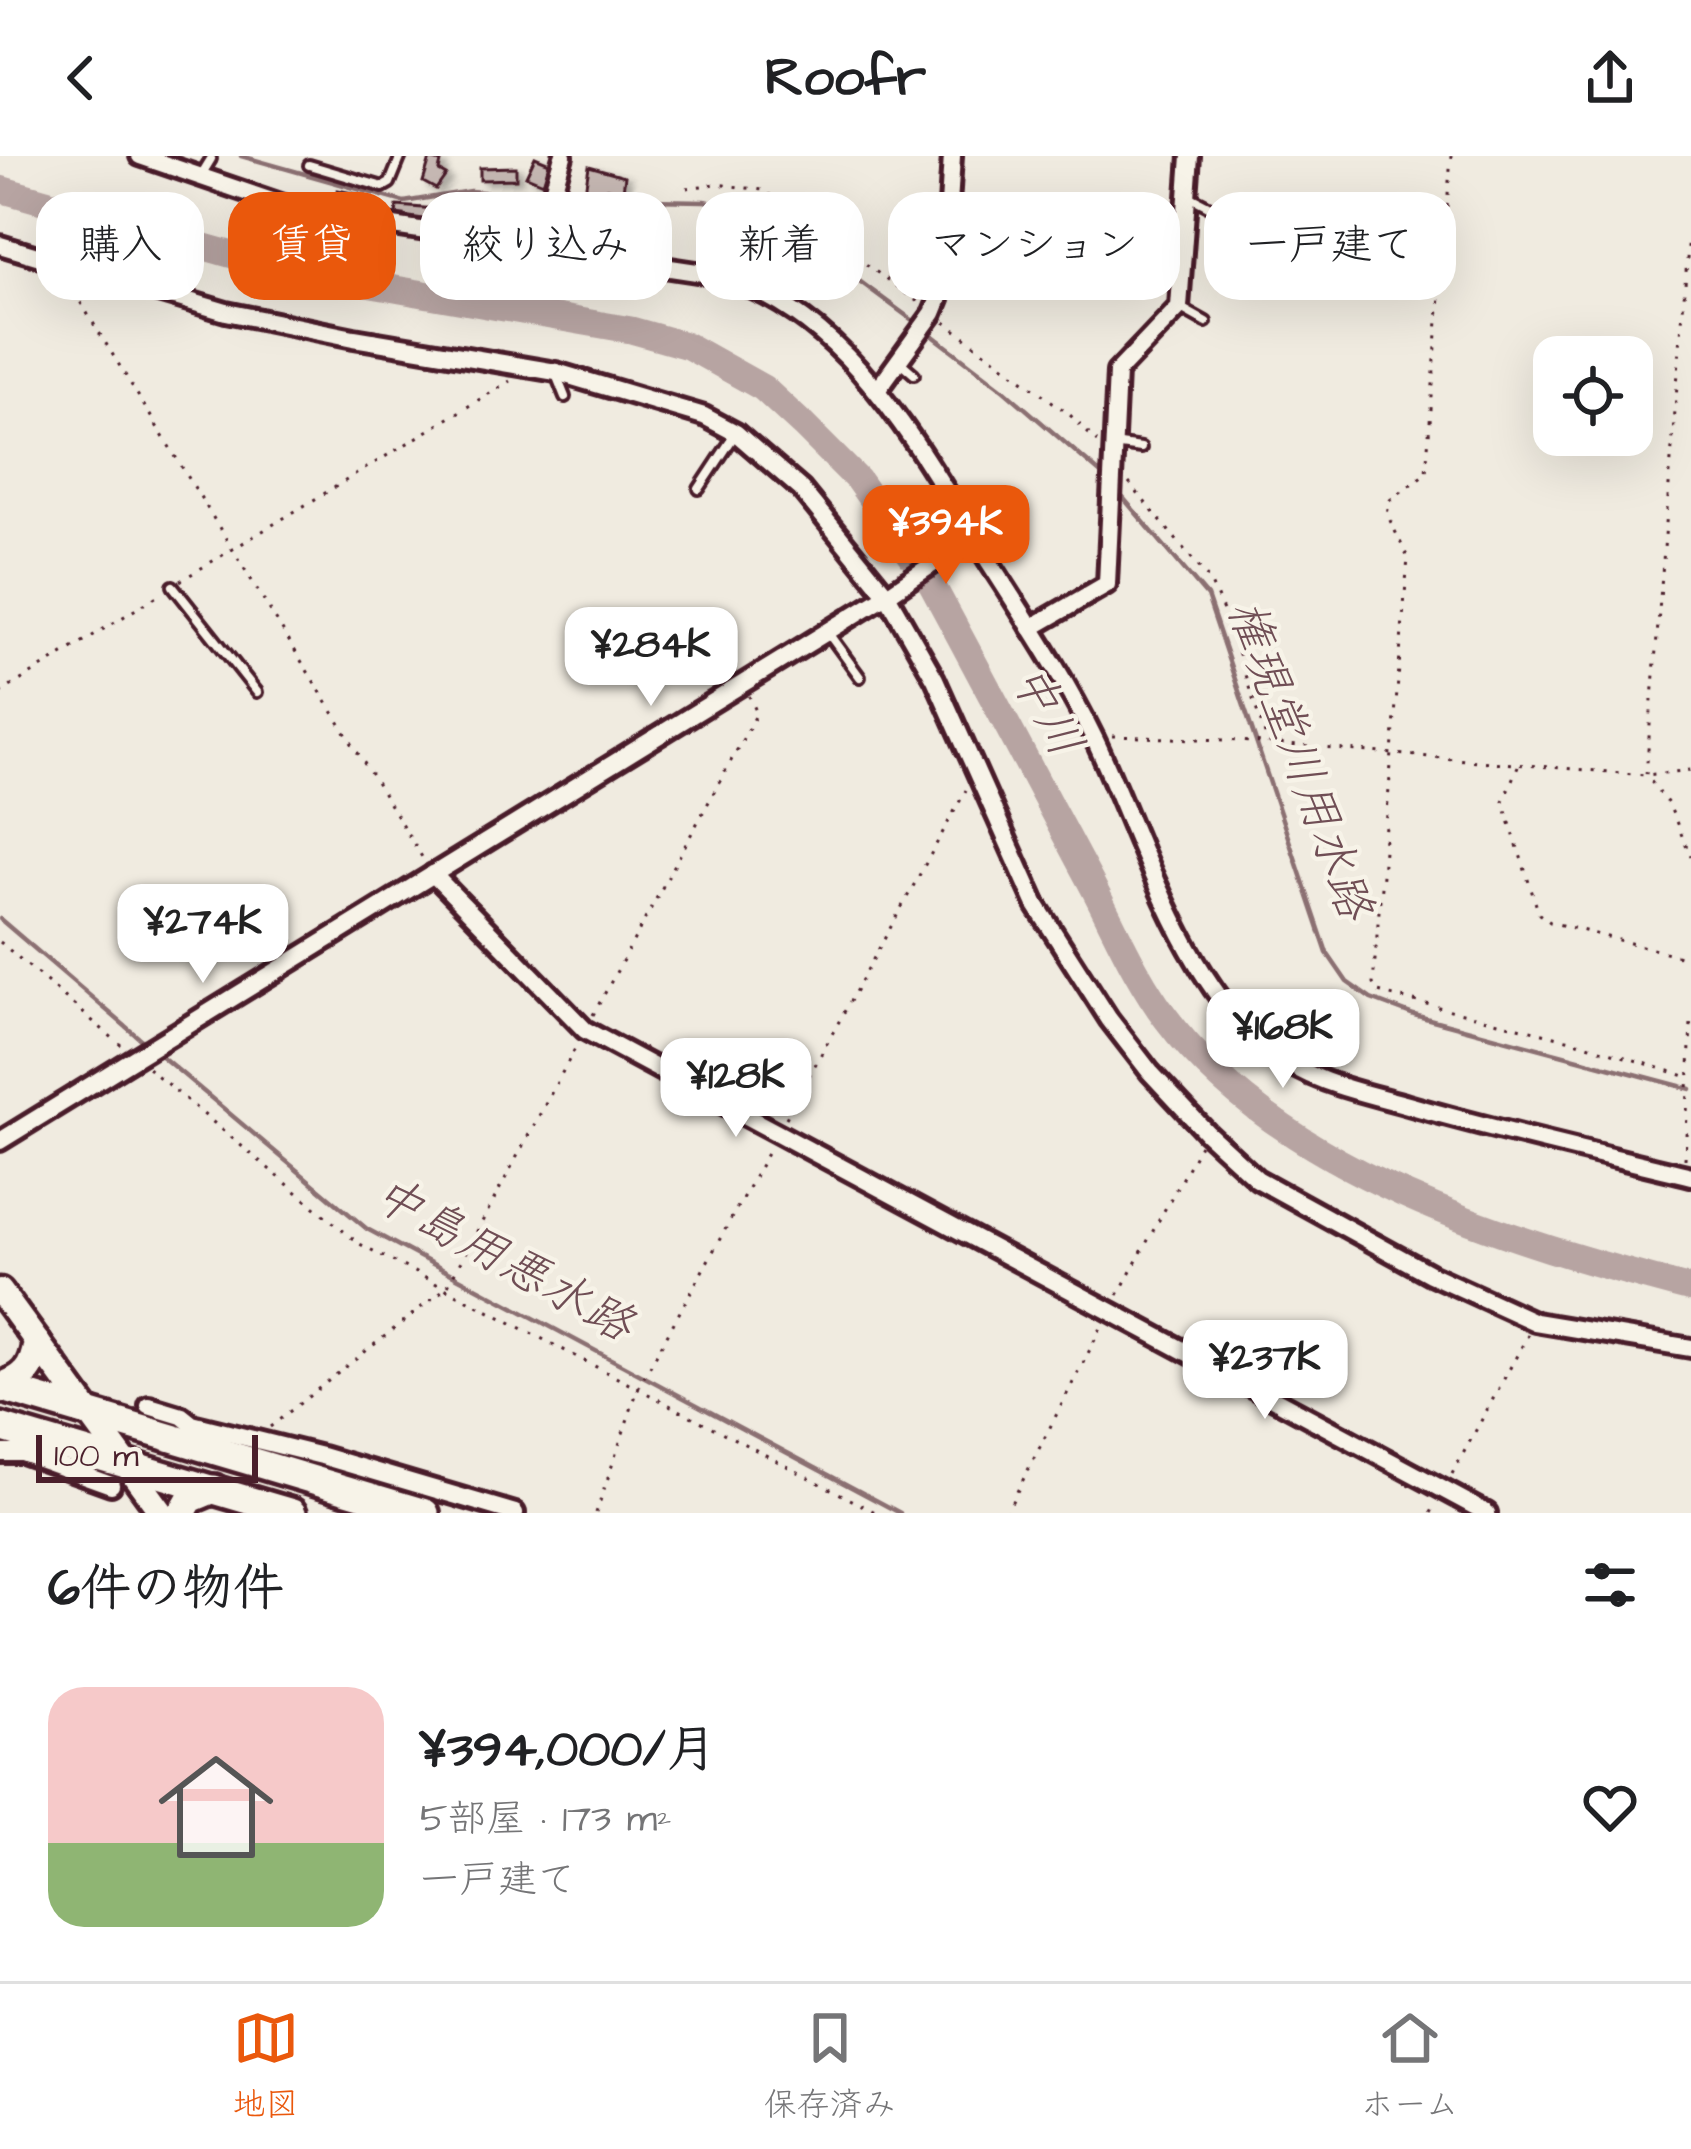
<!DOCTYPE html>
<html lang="ja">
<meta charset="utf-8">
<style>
:root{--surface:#fff;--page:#f6f6f6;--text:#202124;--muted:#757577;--line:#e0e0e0;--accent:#ea580c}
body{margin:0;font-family:"Architects Daughter","Klee One",sans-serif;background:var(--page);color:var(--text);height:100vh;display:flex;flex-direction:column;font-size:45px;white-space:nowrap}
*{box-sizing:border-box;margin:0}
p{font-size:39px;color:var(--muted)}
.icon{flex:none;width:66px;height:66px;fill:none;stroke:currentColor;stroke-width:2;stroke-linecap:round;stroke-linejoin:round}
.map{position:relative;height:1357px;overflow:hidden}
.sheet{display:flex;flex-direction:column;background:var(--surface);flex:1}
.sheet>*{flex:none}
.top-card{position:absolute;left:36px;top:36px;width:1620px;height:108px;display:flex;gap:24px}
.controls{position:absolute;left:1533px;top:180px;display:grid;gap:24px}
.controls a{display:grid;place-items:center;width:120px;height:120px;border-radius:24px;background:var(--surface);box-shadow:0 12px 48px #0002;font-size:60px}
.scale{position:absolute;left:36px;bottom:30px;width:222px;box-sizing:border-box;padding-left:12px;border:6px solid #4a1f2b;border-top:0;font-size:33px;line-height:42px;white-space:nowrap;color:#4a1f2b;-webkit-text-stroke:9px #f7f3e8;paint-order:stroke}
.price{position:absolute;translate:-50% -102px;padding:0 27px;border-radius:24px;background:#fff;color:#222;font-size:39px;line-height:78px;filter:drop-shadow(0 3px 6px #0008)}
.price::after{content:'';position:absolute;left:50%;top:72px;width:36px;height:27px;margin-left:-18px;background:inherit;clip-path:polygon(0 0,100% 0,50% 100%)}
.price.selected{background:var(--accent);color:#fff}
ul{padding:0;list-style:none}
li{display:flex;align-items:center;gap:36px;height:300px;padding:0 48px}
li span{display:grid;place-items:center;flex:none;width:336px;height:240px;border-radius:36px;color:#555}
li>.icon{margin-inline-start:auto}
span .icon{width:144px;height:144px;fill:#fffc;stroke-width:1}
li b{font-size:51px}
h2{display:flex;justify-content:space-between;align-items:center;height:144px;padding:0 48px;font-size:51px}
.tag{padding:0 42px;border-radius:36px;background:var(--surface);box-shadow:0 12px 48px #0002;font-size:42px;line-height:108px}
.tag.selected{background:var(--accent);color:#fff}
header{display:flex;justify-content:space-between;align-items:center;height:156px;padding:0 48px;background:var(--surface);font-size:54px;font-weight:800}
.tabs{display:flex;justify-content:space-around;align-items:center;height:168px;border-top:3px solid var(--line);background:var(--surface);font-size:33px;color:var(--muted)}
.tabs a{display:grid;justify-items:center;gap:6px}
.tabs .selected{color:var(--accent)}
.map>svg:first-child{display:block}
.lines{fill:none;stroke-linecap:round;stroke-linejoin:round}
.stream{stroke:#8b6f72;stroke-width:4.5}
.river{stroke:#b7a4a2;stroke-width:27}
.building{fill:#c6b8b3;stroke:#4a1f2b;stroke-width:3;filter:url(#shadow)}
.service-casing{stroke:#4a1f2b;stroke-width:16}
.minor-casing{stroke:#4a1f2b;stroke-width:26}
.secondary-casing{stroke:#4a1f2b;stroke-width:33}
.trunk-casing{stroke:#4a1f2b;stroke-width:36}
.path{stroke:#4a1f2b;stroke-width:3;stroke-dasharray:3 9;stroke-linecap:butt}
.service{stroke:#f7f3e8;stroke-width:8}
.minor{stroke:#f7f3e8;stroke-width:16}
.secondary{stroke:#f7f3e8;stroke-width:24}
.trunk{stroke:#f7f3e8;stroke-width:27}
.labels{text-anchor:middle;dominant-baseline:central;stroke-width:9;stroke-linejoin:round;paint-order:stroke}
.water-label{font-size:48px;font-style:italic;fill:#704e55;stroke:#f7f3e8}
</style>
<header><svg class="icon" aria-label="back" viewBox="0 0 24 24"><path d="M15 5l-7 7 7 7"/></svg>Roofr<svg class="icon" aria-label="share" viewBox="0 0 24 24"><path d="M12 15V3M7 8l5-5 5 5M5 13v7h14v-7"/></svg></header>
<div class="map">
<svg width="1691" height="1357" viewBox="0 0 1691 1357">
<defs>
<filter id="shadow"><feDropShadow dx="6" dy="4" stdDeviation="3" flood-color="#0004"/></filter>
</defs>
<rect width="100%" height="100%" fill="#f0ebe0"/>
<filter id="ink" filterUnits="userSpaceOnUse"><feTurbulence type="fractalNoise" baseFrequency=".00833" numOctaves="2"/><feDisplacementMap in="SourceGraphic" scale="24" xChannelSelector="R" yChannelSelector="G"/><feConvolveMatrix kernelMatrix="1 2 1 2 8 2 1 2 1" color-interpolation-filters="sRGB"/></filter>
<g filter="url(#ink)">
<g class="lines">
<g class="stream">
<path d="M241 0 404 46 470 35 545 41"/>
<path d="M556 43 596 52 648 44 704 45 753 52 771 60 919 169"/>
<path d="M928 176 1004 234 1108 324"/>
<path d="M1119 337 1207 440 1327 797 1347 826 1371 843 1414 859 1691 933"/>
<path d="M0 763 145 887"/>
<path d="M154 894 367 1073 900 1357"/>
</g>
<path class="river" d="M0 33 286 114 631 174 688 190 763 232 803 269 858 324 932 429C986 528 1038 628 1091 727 1115 772 1135 821 1166 862 1282 1018 1512 1086 1691 1133"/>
</g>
<g class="building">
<path d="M535 1 552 8 543 27 526 20Z"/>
<path d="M430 3 441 6 439 15 446 19 436 33 423 26Z"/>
<path d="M589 10 625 20 623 34 607 32V38L585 35Z"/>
<path d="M516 11V23L480 24V12Z"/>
<path d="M338 34 365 40 360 59 334 50Z"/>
<path d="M397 50 436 53 435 67 403 64 404 59 396 58Z"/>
<path d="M565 54 586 60 581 75 595 79 593 88 559 82 560 78 556 77Z"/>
</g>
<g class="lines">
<g class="service-casing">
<g id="service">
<path d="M309 9 383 31 390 27 401 0"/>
<path d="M200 21 211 3"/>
<path d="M1191 41 1264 79"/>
<path d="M948 69 987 72"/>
<path d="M1181 152 1206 166"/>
<path d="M899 205 914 218"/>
<path d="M557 221 565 241"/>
<path d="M1113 288 1141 292"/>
<path d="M699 333 734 280"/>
<path d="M173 430 257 536"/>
<path d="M828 477 860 521"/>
</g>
</g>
<g class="minor-casing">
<g id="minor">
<path d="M140 0 307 57 710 118C847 151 920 295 988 404 1025 462 1065 522 1095 584 1142 683 1183 829 1273 897 1312 927 1362 936 1408 949 1502 976 1596 997 1691 1020"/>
<path d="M0 89 226 156 354 182 556 216 704 260 736 277 801 333 887 439 935 523 1036 749 1109 863 1150 916 1207 977 1257 1023 1430 1118 1535 1166 1691 1192"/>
<path d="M537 91 563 0"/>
<path d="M878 233 933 157 944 130 952 0"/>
<path d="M1031 472 1107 428 1117 216 1179 151 1190 0"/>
<path d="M433 718 585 874 1487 1357"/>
<path d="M0 985 887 439 974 380"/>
<path d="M149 1250 182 1260 192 1268 322 1300 515 1357"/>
<path d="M0 1297H22L111 1329"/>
</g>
</g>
<g class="secondary-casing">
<path id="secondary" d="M0 1135 162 1357"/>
</g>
<g class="trunk-casing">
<g id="trunk">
<path d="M0 1231 425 1357"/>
<path d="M0 1231C24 1223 33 1214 37 1188"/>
<path d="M0 1271 292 1357"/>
<path d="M182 1357 190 1343 214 1333"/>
</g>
</g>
<g class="path">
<path d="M1451 0 1426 317 1390 344 1387 358 1408 402 1373 828 1378 836 1575 885 1691 922"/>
<path d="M687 32 716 28 763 34 918 146"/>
<path d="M1691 53 1646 619 1669 649 1691 701"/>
<path d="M68 126 425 706"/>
<path d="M945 166 1069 258 1097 286"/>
<path d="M1129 327 1209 423 1225 459 1268 588"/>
<path d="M180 425 510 225"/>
<path d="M0 537 162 437"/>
<path d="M1113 580 1226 584 1646 619 1691 614"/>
<path d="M1518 610 1503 645 1539 758 1550 766 1691 803"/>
<path d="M0 786 122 890"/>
<path d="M593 859 757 557 749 540"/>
<path d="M148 912 358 1087 877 1357"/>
<path d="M786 962 966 634"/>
<path d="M1685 1003 1691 867"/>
<path d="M1118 1139 1200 989"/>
<path d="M270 1271 447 1131 577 889"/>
<path d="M1452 1318 1528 1179"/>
<path d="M596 1357 639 1230 770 992"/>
<path d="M1006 1357 1103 1168"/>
<path d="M1431 1357 1436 1347"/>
</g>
<use href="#service" class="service"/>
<use href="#minor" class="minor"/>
<use href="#secondary" class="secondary"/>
<use href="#trunk" class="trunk"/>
</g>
</g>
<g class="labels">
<g class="water-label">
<text transform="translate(1046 555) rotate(62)">中川</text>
<text transform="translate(1299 604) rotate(70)">権現堂川用水路</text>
<text transform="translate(503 1104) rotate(29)">中島用悪水路</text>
</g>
</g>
</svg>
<div class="controls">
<a><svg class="icon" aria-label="locate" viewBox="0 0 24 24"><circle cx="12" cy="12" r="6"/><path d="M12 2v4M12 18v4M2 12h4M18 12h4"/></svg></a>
</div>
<div class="scale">100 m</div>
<b class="price selected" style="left:946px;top:431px">¥394K</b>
<b class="price" style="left:651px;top:553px">¥284K</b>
<b class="price" style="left:203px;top:830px">¥274K</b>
<b class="price" style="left:1283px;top:935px">¥168K</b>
<b class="price" style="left:736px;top:984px">¥128K</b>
<b class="price" style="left:1265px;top:1266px">¥237K</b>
<div class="top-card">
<a class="tag">購入</a>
<a class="tag selected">賃貸</a>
<a class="tag">絞り込み</a>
<a class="tag">新着</a>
<a class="tag">マンション</a>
<a class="tag">一戸建て</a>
</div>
</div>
<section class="sheet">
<h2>6件の物件<svg class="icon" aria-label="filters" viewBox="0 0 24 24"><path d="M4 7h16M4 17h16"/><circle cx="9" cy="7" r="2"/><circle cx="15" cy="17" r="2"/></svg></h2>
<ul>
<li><span style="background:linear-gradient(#f6c9c9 65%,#8fb573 0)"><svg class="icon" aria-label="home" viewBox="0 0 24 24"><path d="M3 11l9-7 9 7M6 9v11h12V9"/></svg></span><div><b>¥394,000/月</b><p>5部屋 · 173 m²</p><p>一戸建て</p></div><svg class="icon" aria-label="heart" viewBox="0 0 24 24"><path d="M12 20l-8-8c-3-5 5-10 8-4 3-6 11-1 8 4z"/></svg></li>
</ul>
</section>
<nav class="tabs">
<a class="selected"><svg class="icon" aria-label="map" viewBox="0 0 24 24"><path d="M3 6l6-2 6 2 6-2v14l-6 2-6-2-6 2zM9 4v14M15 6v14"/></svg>地図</a>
<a><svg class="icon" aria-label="saved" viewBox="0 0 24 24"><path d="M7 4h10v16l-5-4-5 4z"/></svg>保存済み</a>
<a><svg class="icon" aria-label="home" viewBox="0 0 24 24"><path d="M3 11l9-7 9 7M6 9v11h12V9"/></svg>ホーム</a>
</nav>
